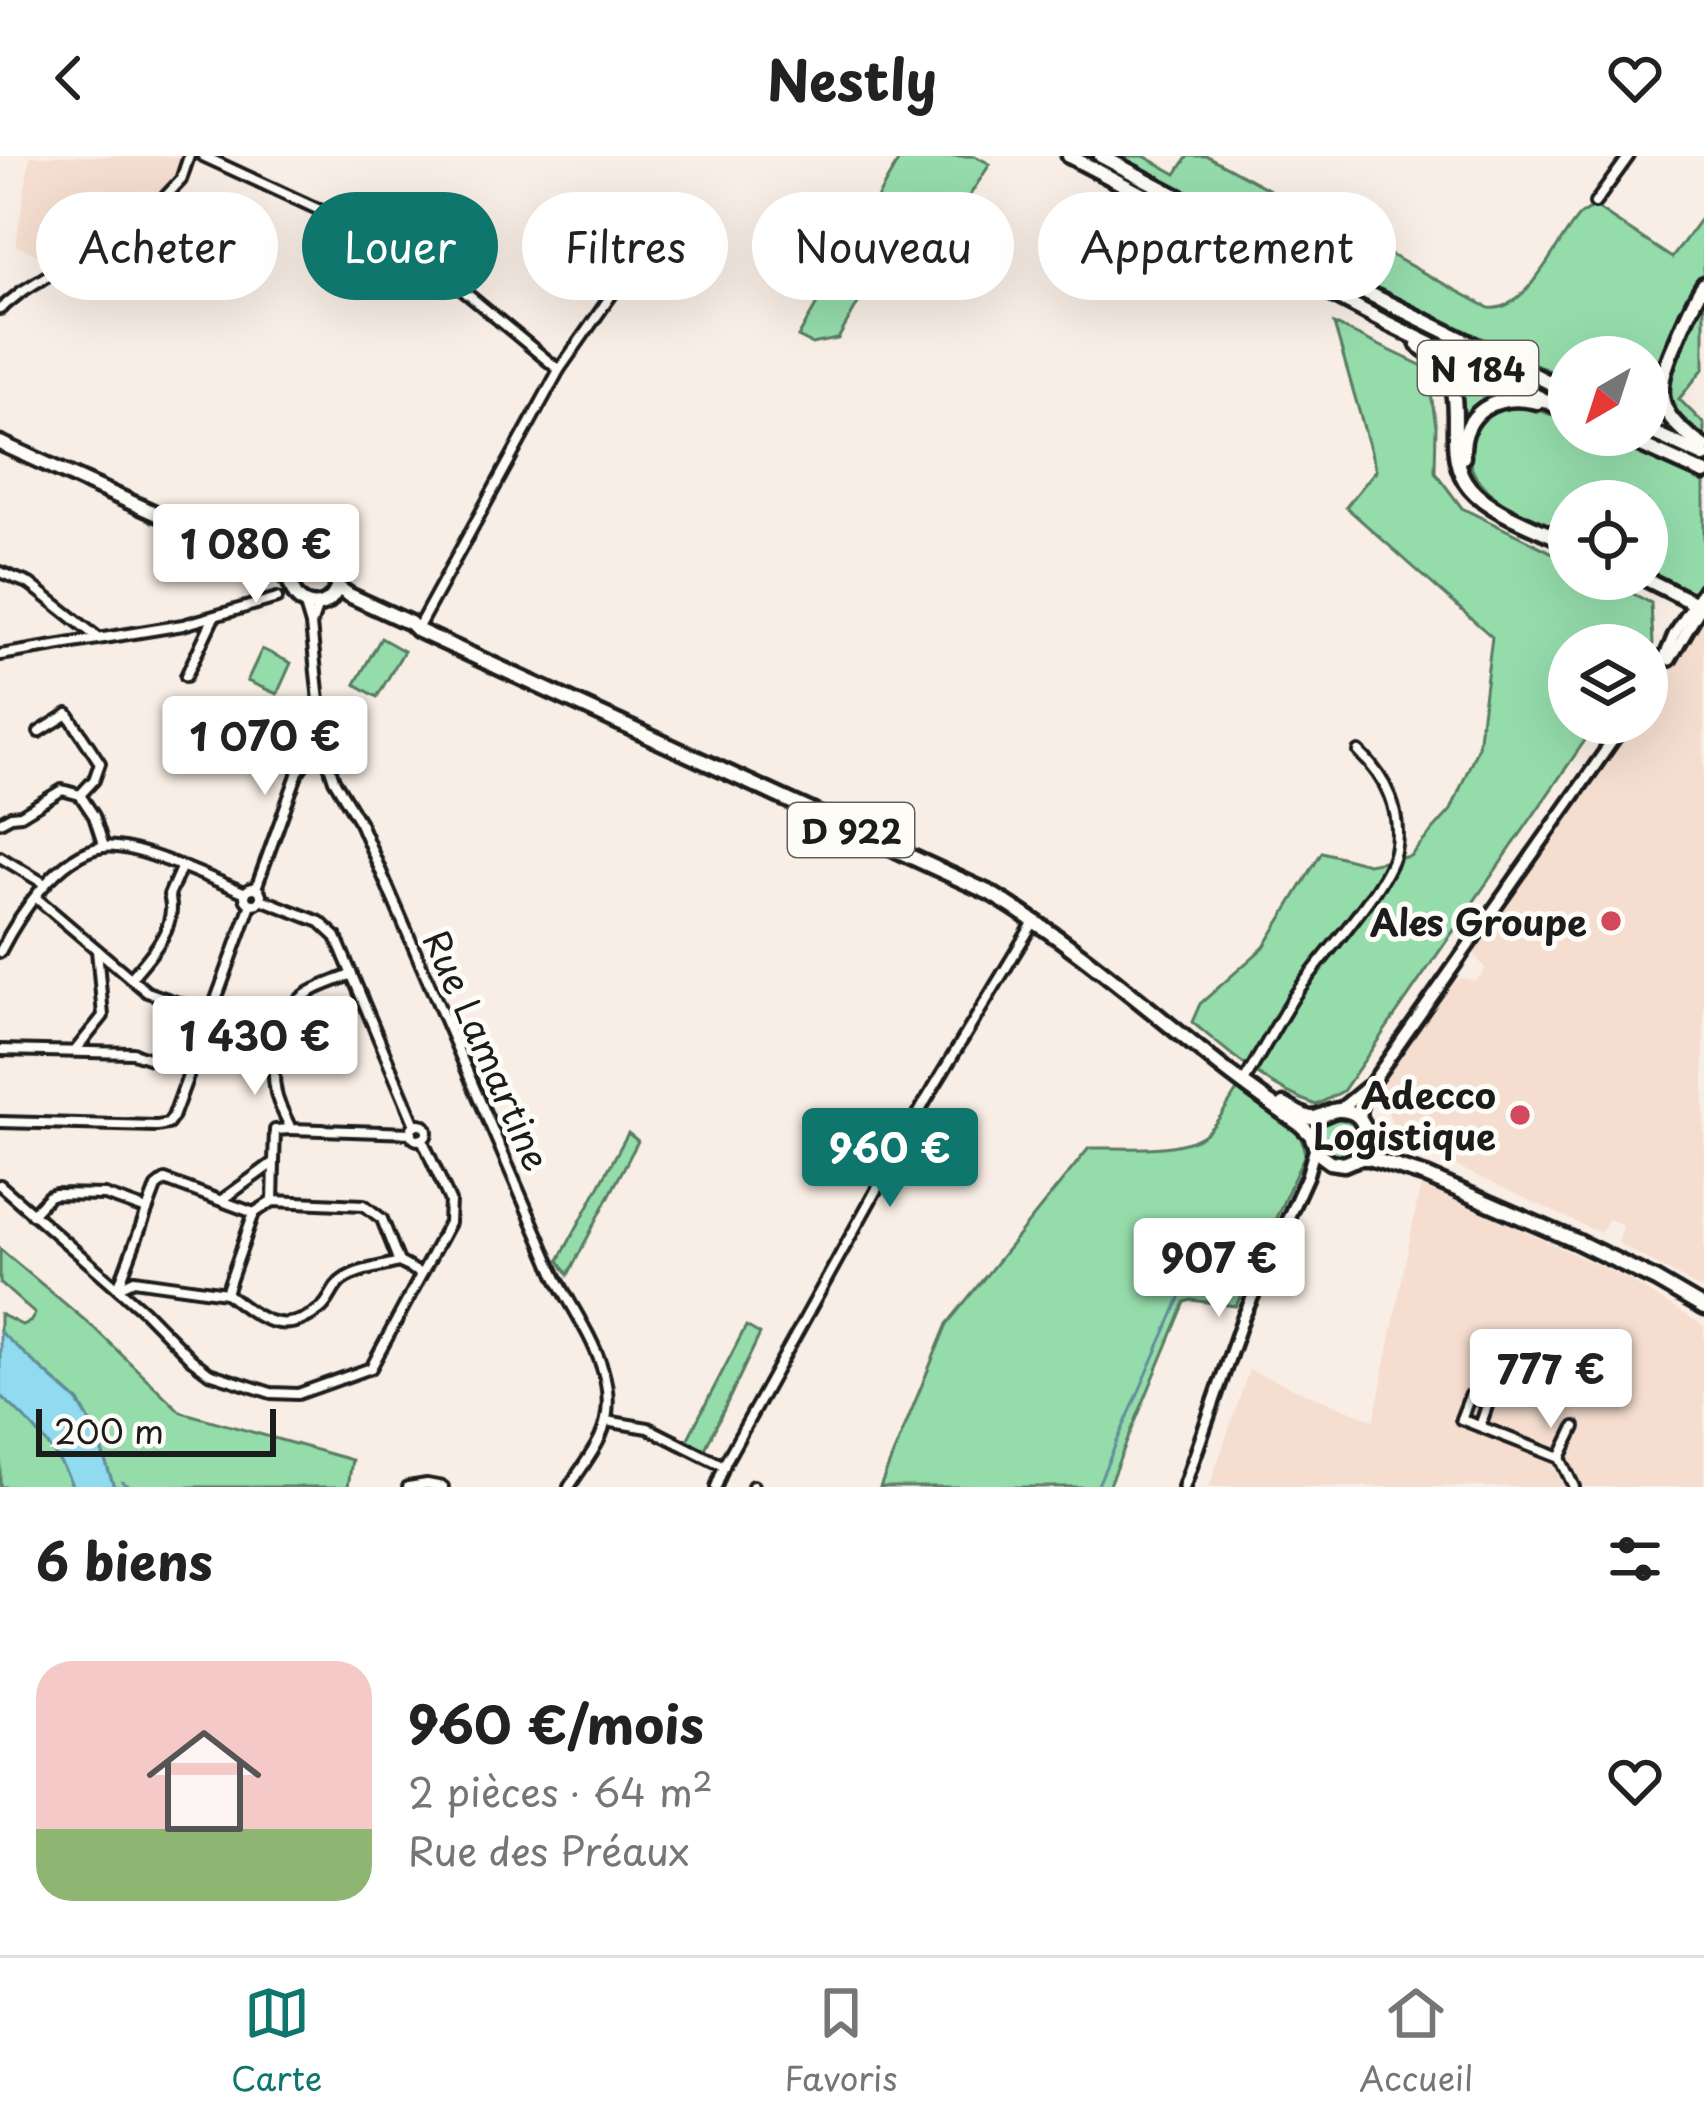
<!DOCTYPE html>
<html lang="fr">
<meta charset="utf-8">
<style>
:root{--surface:#fff;--page:#f6f6f6;--text:#222;--muted:#767676;--line:#e0e0e0;--accent:#0f766e}
body{margin:0;font-family:"Playpen Sans",sans-serif;background:var(--page);color:var(--text);height:100vh;display:flex;flex-direction:column;font-size:45px;white-space:nowrap}
*{box-sizing:border-box;margin:0}
p{font-size:39px;color:var(--muted)}
.icon{flex:none;width:66px;height:66px;fill:none;stroke:currentColor;stroke-width:2;stroke-linecap:round;stroke-linejoin:round}
.map{position:relative;height:1331px;overflow:hidden}
.sheet{display:flex;flex-direction:column;background:var(--surface);flex:1}
.sheet>*{flex:none}
.hud{position:absolute;left:36px;top:36px;width:1632px;height:108px;display:flex;gap:24px}
.needle{width:78px;rotate:219deg}
.tools{position:absolute;left:1548px;top:180px;display:grid;gap:24px}
.tools a{display:grid;place-items:center;width:120px;height:120px;border-radius:50%;background:var(--surface);box-shadow:0 12px 48px #0002;font-size:60px}
.scale{position:absolute;left:36px;bottom:30px;width:240px;box-sizing:border-box;padding-left:12px;border:6px solid #1c1c1c;border-top:0;font-size:33px;line-height:42px;white-space:nowrap;color:#1c1c1c;-webkit-text-stroke:9px #fdfcf7;paint-order:stroke}
.price{position:absolute;translate:-50% -102px;padding:0 27px;border-radius:12px;background:#fff;color:#222;font-size:39px;line-height:78px;filter:drop-shadow(0 3px 6px #0008)}
.price::after{content:'';position:absolute;left:50%;top:72px;width:36px;height:27px;margin-left:-18px;background:inherit;clip-path:polygon(0 0,100% 0,50% 100%)}
.price.on{background:var(--accent);color:#fff}
ul{padding:0;list-style:none}
li{display:flex;align-items:center;gap:36px;height:300px;padding:0 36px}
li+li{border-top:3px solid var(--line)}
li span{display:grid;place-items:center;flex:none;width:336px;height:240px;border-radius:36px;color:#555}
li>.icon{margin-inline-start:auto}
span .icon{width:144px;height:144px;fill:#fffc;stroke-width:1}
li b{font-size:51px}
h2{display:flex;justify-content:space-between;align-items:center;height:144px;padding:0 36px;font-size:51px}
.pill{padding:0 42px;border-radius:54px;background:var(--surface);box-shadow:0 12px 48px #0002;font-size:42px;line-height:108px}
.pill.on{background:var(--accent);color:#fff}
header{display:flex;justify-content:space-between;align-items:center;height:156px;padding:0 36px;background:var(--surface);font-size:54px;font-weight:700}
.tabs{display:flex;justify-content:space-around;align-items:center;height:168px;border-top:3px solid var(--line);background:var(--surface);font-size:33px;color:var(--muted)}
.tabs a{display:grid;justify-items:center;gap:6px}
.tabs .on{color:var(--accent)}
.map>svg:first-child{display:block}
.built{fill:#f5decf}
.green{fill:#95dcab;stroke:#587c64;stroke-width:3}
.water{fill:#90dbf0;stroke:#628f9b;stroke-width:3}
.lines{fill:none;stroke-linecap:round;stroke-linejoin:round}
.stream{stroke:#628f9b;stroke-width:3}
.minor-casing{stroke:#1c1c1c;stroke-width:16}
.tertiary-casing{stroke:#1c1c1c;stroke-width:18}
.primary-casing{stroke:#1c1c1c;stroke-width:21}
.trunk-casing{stroke:#1c1c1c;stroke-width:21}
.minor{stroke:#fdfcf7;stroke-width:8}
.tertiary{stroke:#fdfcf7;stroke-width:9}
.primary{stroke:#fdfcf7;stroke-width:12}
.trunk{stroke:#fdfcf7;stroke-width:12}
.poi-dot{fill:#d1495b;stroke:#fdfcf7;stroke-width:4.5}
.labels{text-anchor:middle;dominant-baseline:central;stroke-width:10;stroke-linejoin:round;paint-order:stroke}
.shield{fill:#fdfcf7;stroke:#605f5e;stroke-width:3}
.shield-label{font-size:33px;font-weight:bold;fill:#1c1c1c}
.poi-label{font-size:36px;font-weight:bold;fill:#1c1c1c;stroke:#fdfcf7;text-anchor:end}
.street-label{font-size:36px;fill:#1c1c1c;stroke:#fdfcf7}
</style>
<header><svg class="icon" aria-label="back" viewBox="0 0 24 24"><path d="M15 5l-7 7 7 7"/></svg>Nestly<svg class="icon" aria-label="heart" viewBox="0 0 24 24"><path d="M12 20l-8-8c-3-5 5-10 8-4 3-6 11-1 8 4z"/></svg></header>
<div class="map">
<svg width="1704" height="1331" viewBox="0 0 1704 1331">
<rect width="100%" height="100%" fill="#f9eee5"/>
<filter id="ink" filterUnits="userSpaceOnUse"><feTurbulence type="fractalNoise" baseFrequency=".00833" numOctaves="2"/><feDisplacementMap in="SourceGraphic" scale="24" xChannelSelector="R" yChannelSelector="G"/><feConvolveMatrix kernelMatrix="1 2 1 2 8 2 1 2 1" color-interpolation-filters="sRGB"/></filter>
<g filter="url(#ink)">
<g class="built">
<path d="M30 0H179L181 6 176 22 151 51 124 69 105 65 55 97 47 113 37 99 16 89Z"/>
<path d="M1704 463V1135L1618 1087 1622 1069 1609 1063 1600 1077 1395 982 1381 928 1453 826 1462 822 1476 825 1486 813 1476 801 1475 794 1635 567H1647V550Z"/>
<path d="M1421 1027 1627 1123 1704 1170V1331H1209L1249 1214 1374 1264Z"/>
</g>
<g class="green">
<path d="M901 0H975L990 8 948 73 940 97 917 120 880 108 838 183 812 188 798 181Z"/>
<path d="M1115 0H1144L1176 18 1188 0H1207L1489 152C1527 157 1557 84 1579 60 1583 56 1589 54 1595 51L1672 102 1704 58V120L1695 132 1662 208 1647 223V201H1569V224L1327 108Z"/>
<path d="M1704 137V212L1679 243 1704 268V285L1687 275 1667 249 1665 226Z"/>
<path d="M1334 168 1427 212 1436 270 1435 316 1462 352 1569 405V423H1604L1651 447 1653 488 1647 496V489H1569V567H1597L1343 935 1316 949C1267 931 1232 899 1192 866L1200 848 1264 791 1322 696 1368 708 1410 700 1451 654 1478 590 1492 481 1346 351 1376 314Z"/>
<path d="M1447 203 1512 236 1496 241 1461 278 1445 204Z"/>
<path d="M1522 247 1569 266V279H1598L1704 327V428C1689 446 1665 427 1647 418V345H1569V382C1530 362 1445 331 1474 272 1483 252 1503 249 1522 247Z"/>
<path d="M381 482 404 495 377 541 355 528Z"/>
<path d="M262 493 291 507 277 538 247 525Z"/>
<path d="M1238 933 1299 974 1305 998 1236 1150 1191 1144 1185 1146 1108 1331H880L947 1168 1089 992C1120 991 1178 997 1203 979 1218 968 1228 948 1238 933Z"/>
<circle cx="1339" cy="981" r="21"/>
<path d="M628 977 638 985 568 1119 559 1104Z"/>
<path d="M0 1093 93 1171 181 1256 352 1304 348 1331H114L94 1272 79 1246 0 1176V1158L22 1169 30 1166 35 1158 0 1127Z"/>
<path d="M746 1170 760 1178 705 1293 687 1284Z"/>
<path d="M0 1239C29 1265 58 1294 73 1331H0Z"/>
</g>
<path class="water" d="M0 1176 78 1246 94 1272 114 1331H73C58 1294 29 1265 0 1239Z"/>
<g class="lines">
<g class="stream">
<path d="M122 1326 130 1331"/>
<path d="M1097 1331 1180 1142"/>
</g>
<g class="minor-casing">
<g id="minor">
<path d="M203 0 350 68 422 105 454 127 559 214"/>
<path d="M1595 47 1629 0"/>
<path d="M0 153 21 136 152 55 181 24 189 0"/>
<path d="M0 416 30 428 97 481"/>
<path d="M305 449 311 469 318 449"/>
<path d="M311 469 319 545 329 609 334 624 360 667 556 1121C581 1169 626 1225 600 1282 592 1299 579 1315 569 1331"/>
<path d="M417 473 559 214 622 124"/>
<path d="M0 499 183 469 277 442"/>
<path d="M186 520 213 463"/>
<path d="M39 576 68 558 100 607 94 624 80 639"/>
<path d="M0 666 11 660 21 659 62 634 80 639 94 660 104 691"/>
<path d="M0 701 45 728"/>
<circle cx="253" cy="740" r="8"/>
<path d="M256 732 298 616 308 602 325 592"/>
<path d="M35 741 147 836 211 858"/>
<path d="M261 743 320 766 336 781 415 969"/>
<path d="M0 796C19 759 58 698 103 691 135 686 213 724 246 737"/>
<path d="M352 818C335 826 313 831 299 844 277 865 270 909 276 937 278 949 286 961 291 973L412 977"/>
<path d="M131 822C150 800 179 770 169 739L181 712"/>
<path d="M0 894 133 897 151 903"/>
<path d="M75 895 103 860 97 794"/>
<path d="M1243 927C1261 898 1277 867 1295 839 1319 803 1386 733 1395 695 1403 656 1386 622 1359 596"/>
<path d="M0 966 157 970 168 968 173 961 251 748"/>
<circle cx="419" cy="976" r="8"/>
<path d="M0 1029 144 1155 192 1204 209 1217 271 1237 298 1238 371 1212 449 1067 450 1045 422 983"/>
<path d="M222 1044 274 1006 275 974 291 973"/>
<path d="M273 1045 274 1007"/>
<path d="M32 1058 49 1040 55 1038 105 1039 147 1054"/>
<path d="M399 1106C382 1111 359 1113 344 1123 332 1130 331 1145 320 1153 282 1183 257 1161 226 1137L254 1057 273 1045 364 1049 382 1063 399 1106 421 1118"/>
<path d="M119 1131 134 1124 226 1137"/>
<path d="M118 1132 156 1031 165 1024 254 1057"/>
<path d="M606 1265 648 1272 724 1310"/>
<path d="M1480 1270 1488 1247 1470 1240 1461 1263 1560 1302 1574 1331"/>
<path d="M1560 1302 1575 1271"/>
<path d="M408 1331 427 1328 443 1331"/>
<path d="M716 1331 726 1305 926 944 1035 764"/>
<path d="M753 1331V1330"/>
</g>
</g>
<g class="tertiary-casing">
<g id="tertiary">
<path d="M1670 504 1704 446"/>
<path d="M1654 526 1674 479 1704 432"/>
<path d="M1339 954 1367 931"/>
<path d="M1361 965V947L1371 928 1625 567"/>
<path d="M1184 1331 1243 1162 1307 1020 1315 992"/>
</g>
</g>
<g class="primary-casing">
<g id="primary">
<path d="M0 287 265 407C273 412 283 417 289 425 293 431 292 436 298 442 307 452 324 452 332 441 355 413 300 381 292 428"/>
<path d="M337 431 349 439 410 467 417 474 990 737C1067 783 1134 841 1204 897 1235 923 1268 946 1301 969L1311 979 1318 997 1330 1006 1344 1008 1358 1002H1369L1426 1020 1576 1085 1656 1124 1704 1152"/>
<path d="M1284 949C1292 953 1302 961 1311 962 1322 962 1329 954 1339 954 1370 954 1371 988 1354 1004"/>
</g>
</g>
<g class="trunk-casing">
<g id="trunk">
<path d="M1069 0 1387 167 1569 256"/>
<path d="M1101 0 1264 86 1569 236"/>
<path d="M1704 128C1692 146 1684 167 1675 188 1652 240 1657 258 1704 291"/>
<path d="M1418 189C1428 196 1439 203 1445 214 1467 250 1441 298 1470 332 1491 357 1540 373 1569 387"/>
<path d="M1647 274 1704 300"/>
<path d="M1619 279 1704 317"/>
<path d="M1463 301C1461 256 1496 236 1537 246"/>
<path d="M1646 423 1702 451"/>
</g>
</g>
<use href="#minor" class="minor"/>
<use href="#tertiary" class="tertiary"/>
<use href="#primary" class="primary"/>
<use href="#trunk" class="trunk"/>
</g>
</g>
<g class="poi-dot">
<circle cx="1611" cy="765" r="12"/>
<circle cx="1520" cy="959" r="12"/>
</g>
<g class="labels">
<g class="shield">
<rect x="1418" y="185" width="120" height="54" rx="9"/>
<rect x="788" y="647" width="126" height="54" rx="9"/>
</g>
<g class="shield-label">
<text x="1478" y="212">N 184</text>
<text x="851" y="674">D 922</text>
</g>
<g class="poi-label">
<text x="1587" y="765">Ales Groupe</text>
<text x="1496" y="938">Adecco<tspan x="1496" dy="41">Logistique</tspan></text>
</g>
<g class="street-label">
<text transform="translate(488 894) rotate(66)">Rue Lamartine</text>
</g>
</g>
</svg>
<div class="tools">
<a><svg class="needle" viewBox="-14 -14 28 28"><path d="M0-13l5 13h-10z" fill="#e53935"/><path d="M0 13l5-13h-10z" fill="#767676"/></svg></a>
<a><svg class="icon" aria-label="locate" viewBox="0 0 24 24"><circle cx="12" cy="12" r="6"/><path d="M12 2v4M12 18v4M2 12h4M18 12h4"/></svg></a>
<a><svg class="icon" aria-label="layers" viewBox="0 0 24 24"><path d="M12 4l9 5-9 5-9-5zM3 14l9 5 9-5"/></svg></a>
</div>
<div class="scale">200 m</div>
<b class="price" style="left:256px;top:450px">1 080 €</b>
<b class="price" style="left:265px;top:642px">1 070 €</b>
<b class="price" style="left:255px;top:942px">1 430 €</b>
<b class="price on" style="left:890px;top:1054px">960 €</b>
<b class="price" style="left:1219px;top:1164px">907 €</b>
<b class="price" style="left:1551px;top:1275px">777 €</b>
<div class="hud">
<a class="pill">Acheter</a>
<a class="pill on">Louer</a>
<a class="pill">Filtres</a>
<a class="pill">Nouveau</a>
<a class="pill">Appartement</a>
</div>
</div>
<section class="sheet">
<h2>6 biens<svg class="icon" aria-label="filters" viewBox="0 0 24 24"><path d="M4 7h16M4 17h16"/><circle cx="9" cy="7" r="2"/><circle cx="15" cy="17" r="2"/></svg></h2>
<ul>
<li><span style="background:linear-gradient(#f6c9c9 70%,#8fb573 0)"><svg class="icon" aria-label="home" viewBox="0 0 24 24"><path d="M3 11l9-7 9 7M6 9v11h12V9"/></svg></span><div><b>960 €/mois</b><p>2 pièces · 64 m²</p><p>Rue des Préaux</p></div><svg class="icon" aria-label="heart" viewBox="0 0 24 24"><path d="M12 20l-8-8c-3-5 5-10 8-4 3-6 11-1 8 4z"/></svg></li>
</ul>
</section>
<nav class="tabs">
<a class="on"><svg class="icon" aria-label="map" viewBox="0 0 24 24"><path d="M3 6l6-2 6 2 6-2v14l-6 2-6-2-6 2zM9 4v14M15 6v14"/></svg>Carte</a>
<a><svg class="icon" aria-label="saved" viewBox="0 0 24 24"><path d="M7 4h10v16l-5-4-5 4z"/></svg>Favoris</a>
<a><svg class="icon" aria-label="home" viewBox="0 0 24 24"><path d="M3 11l9-7 9 7M6 9v11h12V9"/></svg>Accueil</a>
</nav>
